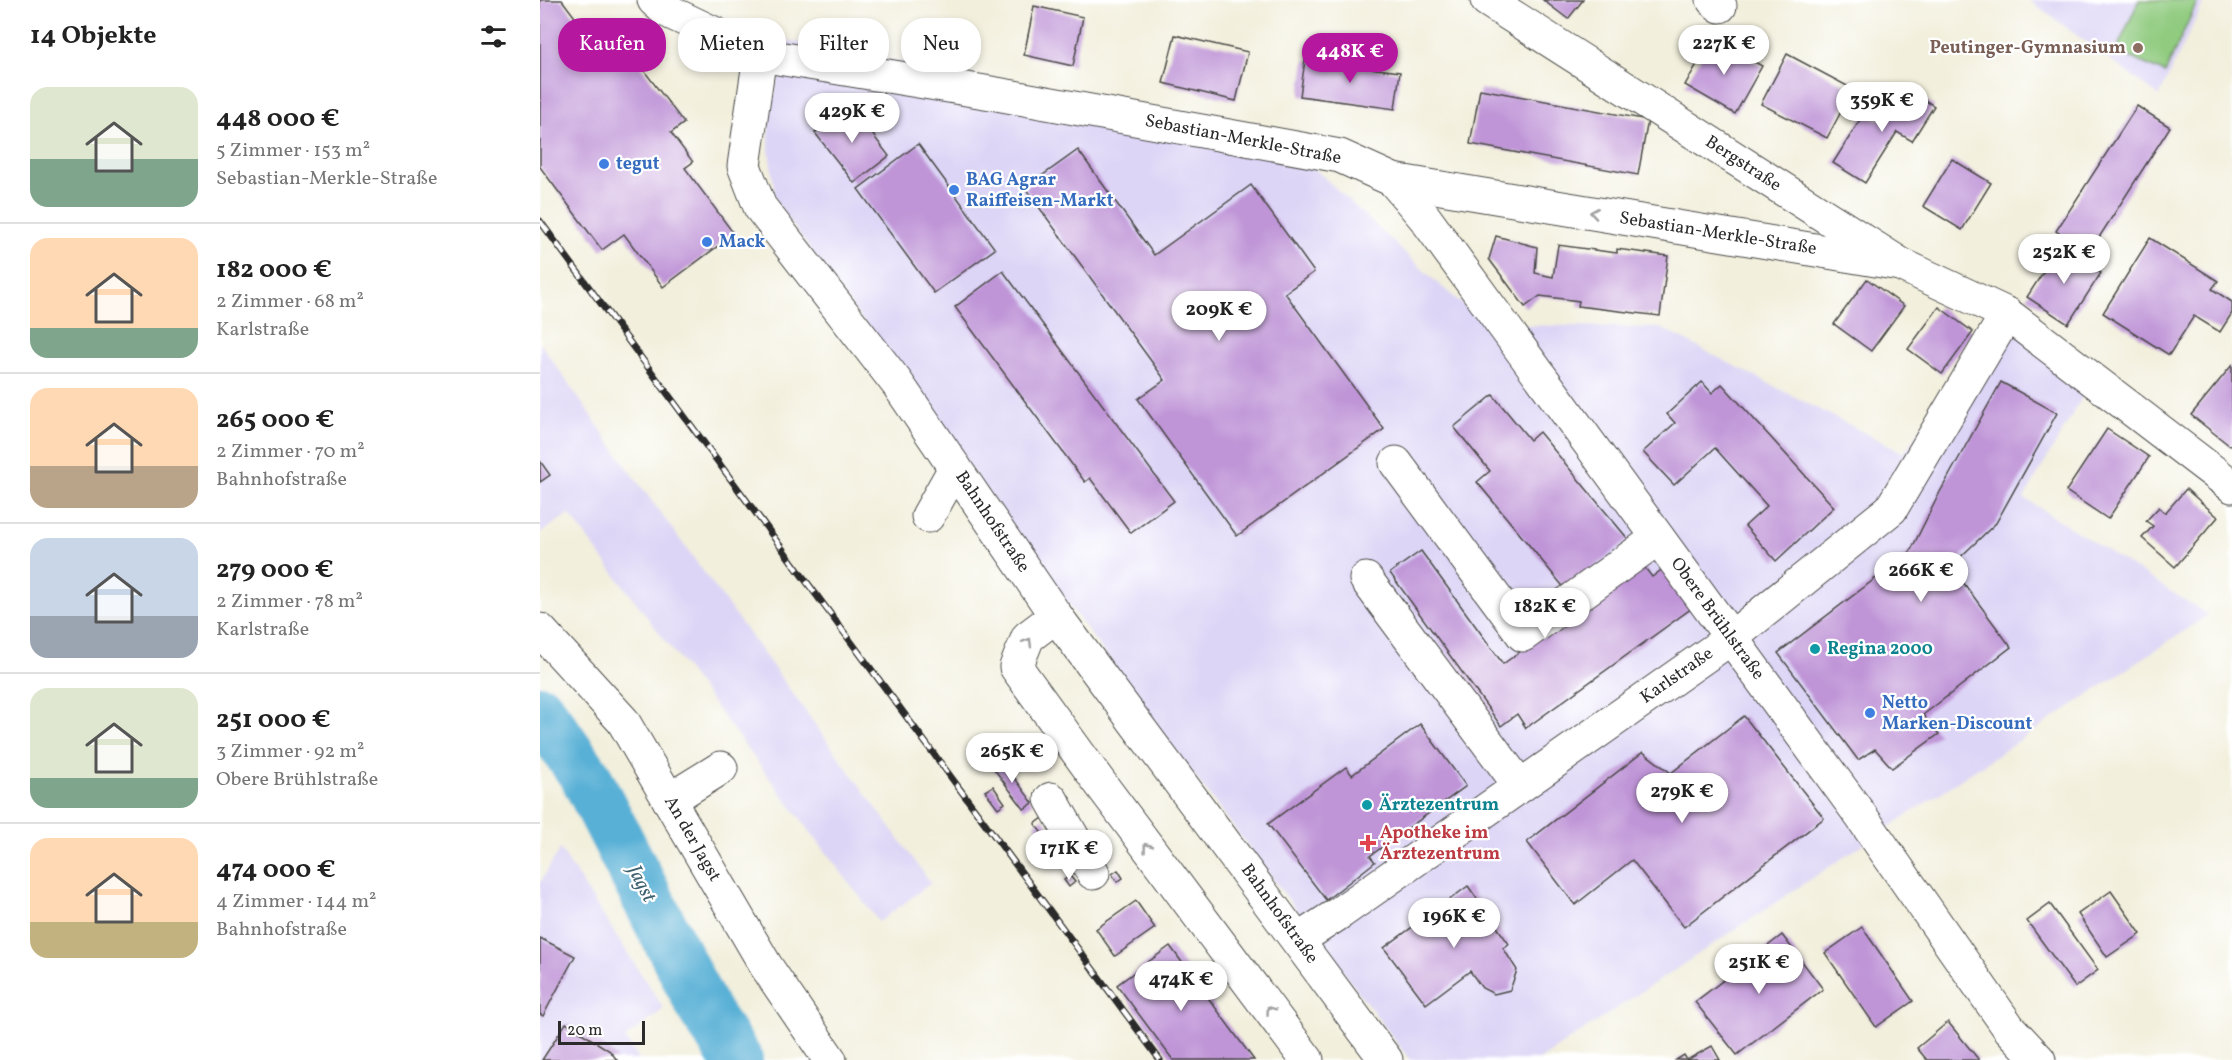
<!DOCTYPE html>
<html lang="de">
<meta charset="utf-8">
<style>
:root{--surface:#fff;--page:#f6f6f6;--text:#222;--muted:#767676;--line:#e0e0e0;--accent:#b5179e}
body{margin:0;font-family:Vollkorn,serif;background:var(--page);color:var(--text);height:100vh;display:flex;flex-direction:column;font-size:22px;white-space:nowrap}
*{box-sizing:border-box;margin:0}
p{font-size:20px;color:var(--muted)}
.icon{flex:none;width:33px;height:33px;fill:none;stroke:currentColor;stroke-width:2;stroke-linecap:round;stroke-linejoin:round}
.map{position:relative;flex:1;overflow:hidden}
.drawer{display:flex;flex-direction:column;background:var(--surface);width:540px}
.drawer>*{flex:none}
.guide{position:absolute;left:18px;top:18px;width:570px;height:54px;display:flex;gap:12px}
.scale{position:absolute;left:18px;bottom:15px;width:87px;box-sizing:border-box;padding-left:6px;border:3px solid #2b2b2b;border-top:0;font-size:16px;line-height:21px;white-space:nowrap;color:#2b2b2b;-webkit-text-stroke:4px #fff;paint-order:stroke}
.price{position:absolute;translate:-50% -51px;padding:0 14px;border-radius:21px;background:#fff;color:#222;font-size:20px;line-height:39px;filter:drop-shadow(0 2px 3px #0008)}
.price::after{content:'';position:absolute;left:50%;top:36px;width:18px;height:14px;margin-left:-9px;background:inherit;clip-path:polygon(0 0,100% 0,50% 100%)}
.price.on{background:var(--accent);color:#fff}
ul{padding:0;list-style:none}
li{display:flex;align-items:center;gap:18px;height:150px;padding:0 30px}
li+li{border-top:2px solid var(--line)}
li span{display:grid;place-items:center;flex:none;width:168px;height:120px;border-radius:18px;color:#555}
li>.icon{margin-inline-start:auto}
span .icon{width:72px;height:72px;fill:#fffc;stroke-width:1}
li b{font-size:26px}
h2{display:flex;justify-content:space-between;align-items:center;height:72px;padding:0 30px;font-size:26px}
.chip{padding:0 21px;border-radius:24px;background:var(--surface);box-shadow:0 3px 9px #0003;font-size:21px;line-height:54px}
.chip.on{background:var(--accent);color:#fff}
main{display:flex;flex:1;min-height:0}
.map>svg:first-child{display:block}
.built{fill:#ddd5f6}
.green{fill:#90cb7f;stroke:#5e7b55;stroke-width:1.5}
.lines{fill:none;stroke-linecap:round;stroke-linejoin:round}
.river{stroke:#59b0d6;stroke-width:52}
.building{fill:#bf95d7}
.minor-casing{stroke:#494846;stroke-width:35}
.minor{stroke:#fff;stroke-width:33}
.rail-casing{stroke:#2b2b2b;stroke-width:7}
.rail{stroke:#fff;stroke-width:4.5;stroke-dasharray:14;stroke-linecap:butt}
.oneway{stroke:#a0a0a0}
.education-dot{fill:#8d6e63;stroke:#fff;stroke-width:2}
.shop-dot{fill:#3f7fe0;stroke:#fff;stroke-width:2}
.culture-dot{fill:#0f9aa8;stroke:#fff;stroke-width:2}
.health-dot{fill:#e0444e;stroke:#fff;stroke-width:2}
.labels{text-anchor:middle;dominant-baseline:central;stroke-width:4.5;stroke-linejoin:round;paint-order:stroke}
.education-label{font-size:18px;font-weight:bold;fill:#785e54;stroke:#fff;text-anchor:end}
.street-label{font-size:18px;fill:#2b2b2b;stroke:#fff}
.shop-label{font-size:18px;font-weight:bold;fill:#366cbe;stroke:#fff;text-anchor:start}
.culture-label{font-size:18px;font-weight:bold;fill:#0d838f;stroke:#fff;text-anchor:start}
.health-label{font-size:18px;font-weight:bold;fill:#be3a42;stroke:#fff;text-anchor:start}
.water-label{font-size:20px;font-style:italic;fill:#3d606f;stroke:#fff}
</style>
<main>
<section class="drawer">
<h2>14 Objekte<svg class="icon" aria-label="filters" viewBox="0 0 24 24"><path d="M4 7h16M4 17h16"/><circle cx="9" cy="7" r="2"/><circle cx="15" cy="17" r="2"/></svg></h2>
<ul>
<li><span style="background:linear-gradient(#dfe7d0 60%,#7fa58c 0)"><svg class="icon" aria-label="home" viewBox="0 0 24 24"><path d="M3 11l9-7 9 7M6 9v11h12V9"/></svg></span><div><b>448 000 €</b><p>5 Zimmer · 153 m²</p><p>Sebastian-Merkle-Straße</p></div></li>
<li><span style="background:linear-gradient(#ffd9b3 75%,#7fa58c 0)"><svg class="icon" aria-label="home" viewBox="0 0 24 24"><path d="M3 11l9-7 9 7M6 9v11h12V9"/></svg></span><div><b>182 000 €</b><p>2 Zimmer · 68 m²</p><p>Karlstraße</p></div></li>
<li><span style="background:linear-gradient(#ffd9b3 65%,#b9a48a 0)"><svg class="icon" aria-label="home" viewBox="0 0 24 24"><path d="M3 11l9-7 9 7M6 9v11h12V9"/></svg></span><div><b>265 000 €</b><p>2 Zimmer · 70 m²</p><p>Bahnhofstraße</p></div></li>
<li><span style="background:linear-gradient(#c9d6e8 65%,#9aa5b1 0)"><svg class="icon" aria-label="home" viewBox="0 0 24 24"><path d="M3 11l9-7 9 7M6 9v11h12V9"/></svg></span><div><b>279 000 €</b><p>2 Zimmer · 78 m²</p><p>Karlstraße</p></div></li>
<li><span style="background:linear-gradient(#dfe7d0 75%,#7fa58c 0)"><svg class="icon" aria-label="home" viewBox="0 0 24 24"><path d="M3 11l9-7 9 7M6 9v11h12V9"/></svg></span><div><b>251 000 €</b><p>3 Zimmer · 92 m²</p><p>Obere Brühlstraße</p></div></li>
<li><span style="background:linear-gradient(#ffd9b3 70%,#c2b280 0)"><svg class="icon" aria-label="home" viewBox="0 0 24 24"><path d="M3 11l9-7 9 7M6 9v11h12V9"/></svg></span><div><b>474 000 €</b><p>4 Zimmer · 144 m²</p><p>Bahnhofstraße</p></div></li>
</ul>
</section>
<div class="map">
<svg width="1692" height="1060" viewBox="0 0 1692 1060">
<rect width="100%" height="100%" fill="#fff"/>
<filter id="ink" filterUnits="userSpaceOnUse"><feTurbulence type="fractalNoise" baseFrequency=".0167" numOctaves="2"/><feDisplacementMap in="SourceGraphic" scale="12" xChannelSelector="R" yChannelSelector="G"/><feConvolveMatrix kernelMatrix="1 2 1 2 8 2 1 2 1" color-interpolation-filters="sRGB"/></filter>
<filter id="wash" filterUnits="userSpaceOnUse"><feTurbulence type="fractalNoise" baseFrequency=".008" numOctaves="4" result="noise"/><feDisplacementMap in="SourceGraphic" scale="24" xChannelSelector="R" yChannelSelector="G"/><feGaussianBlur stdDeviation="1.35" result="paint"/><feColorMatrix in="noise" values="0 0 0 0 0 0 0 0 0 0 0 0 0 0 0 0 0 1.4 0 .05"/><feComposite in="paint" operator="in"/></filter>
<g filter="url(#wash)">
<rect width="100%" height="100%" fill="#f2efdc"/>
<g class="built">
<path d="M1489 0H1665L1619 96Z"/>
<path d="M247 40 415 72 745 141 894 280 946 324 1121 328 1364 453 1464 305 1558 370 1484 498 1668 615 999 1060H870L632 746 236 202 229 151V119Z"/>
<path d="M0 343 95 478 391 883 339 922 29 514 0 533Z"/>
<path d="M20 849 124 1009 85 1038 99 1060H0V883Z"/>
</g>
<path class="green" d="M1599 0H1658L1625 73 1576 51Z"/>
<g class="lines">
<path class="river" d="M0 711 46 777 164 1010 197 1060"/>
</g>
<g id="blocks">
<g class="building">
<path d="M0 0H22L43 28 51 21 73 51 83 43 144 123 131 133 153 162 145 168 194 234 123 287 84 234 62 250 0 167Z"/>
<path d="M1003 0H1043L1028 19Z"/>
<path d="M494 6 543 17 533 66 484 55Z"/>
<path d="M635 35 708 52 696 101 623 83Z"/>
<path d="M1172 38 1222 66 1195 114 1145 85Z"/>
<path d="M1247 54 1313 89 1287 138 1221 104Z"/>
<path d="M765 60 860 72 855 109 760 96Z"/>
<path d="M1361 85 1394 106 1372 141 1357 132 1325 183 1293 163 1325 112 1338 121Z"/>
<path d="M940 89 1108 120 1098 175 930 144Z"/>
<path d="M311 106 349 156 314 183 275 133Z"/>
<path d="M1597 106 1630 127 1549 253 1516 231Z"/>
<path d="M378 144 455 249 394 293 318 189Z"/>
<path d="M538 150 614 255 711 185 774 272 745 293 844 429 697 536 598 399 625 380 485 188Z"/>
<path d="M1412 159 1451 183 1422 230 1383 206Z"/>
<path d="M956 236 997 247 995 273 1013 277 1018 245 1069 252 1077 253V249L1128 256 1120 316 1038 306 1039 301 1000 296 985 307 949 259Z"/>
<path d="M1610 238 1678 281 1672 289 1692 302V313L1680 332 1654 316 1629 355 1563 313Z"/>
<path d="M1520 246 1561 273 1528 324 1487 297Z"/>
<path d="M463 271 634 501 591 533 550 478 545 482 415 307Z"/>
<path d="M1327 279 1364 306 1331 351 1294 324Z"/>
<path d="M1399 307 1433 332 1402 374 1368 349Z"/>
<path d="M1692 365V443L1690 446 1651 415Z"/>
<path d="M1162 382 1172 393 1182 384 1294 507 1236 561 1205 526 1227 506 1175 448 1134 485 1103 452 1135 423 1127 414Z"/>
<path d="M1461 382 1517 413 1456 523 1411 566 1471 647 1383 715 1399 734 1352 768 1335 749 1318 760 1238 653 1370 552 1400 492Z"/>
<path d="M953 395 990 440 999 432 1088 539 1026 590 937 482 950 471 914 427Z"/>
<path d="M1567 429 1609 457 1568 519 1526 491Z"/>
<path d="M0 461 10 475 0 482Z"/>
<path d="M1646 489 1678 517 1635 567 1602 538 1613 526 1606 521 1619 507 1625 513Z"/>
<path d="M881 551 963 664 1102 564 1112 577 1124 568 1152 608 986 728 977 714 961 726 850 573Z"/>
<path d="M1204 716 1284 818 1144 927 1092 860 1035 905 987 842 1103 752 1131 773Z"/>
<path d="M880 724 926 786 830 856 835 862 786 900 728 824 806 767 812 775Z"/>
<path d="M460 758 493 803 484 809 451 765Z"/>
<path d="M453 786 465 803 458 808 445 791Z"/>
<path d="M503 818 536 863 528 869 495 824Z"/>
<path d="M578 870 583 878 577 882 572 874Z"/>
<path d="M530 876 535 882 529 887 524 880Z"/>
<path d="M928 886 969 944 963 948 977 970 970 990 954 994 942 988 930 971 886 1004 844 948Z"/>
<path d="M1571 891 1601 934 1567 957 1538 914Z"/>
<path d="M596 901 615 928 575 956 556 929Z"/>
<path d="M1510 904 1558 970 1535 987 1487 921Z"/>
<path d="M1322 927 1373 1001 1336 1027 1285 953Z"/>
<path d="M1242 935 1283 989 1197 1055 1155 1002Z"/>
<path d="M0 938 35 956 3 1016 0 1014Z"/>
<path d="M630 946 714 1060H633L577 985Z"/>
<path d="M1408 1022 1439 1060H1387L1377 1048Z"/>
<path d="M26 1023 70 1051 77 1060H2Z"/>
<path d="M1172 1046 1180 1060H1136L1144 1055 1147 1060Z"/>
</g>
</g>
</g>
<g filter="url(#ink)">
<use href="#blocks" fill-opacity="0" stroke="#494846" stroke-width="1.5"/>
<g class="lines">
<g class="minor-casing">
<g id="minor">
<path d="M114 0 125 10 220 55 451 93 800 156 853 180 1360 264"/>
<path d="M947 0 1360 264 1467 314 1692 486"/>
<path d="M1173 0 1180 6"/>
<path d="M220 55 204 166 220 207 357 383 516 616 846 1060"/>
<path d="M853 180 885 218 1321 816 1469 1028 1499 1060"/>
<path d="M856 463 983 635 1118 538"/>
<path d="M388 516 415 468"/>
<path d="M826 579 980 786"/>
<path d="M516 616 488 637 476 667 557 779 767 1060"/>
<path d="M0 630 83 721 226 966 290 1060"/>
<path d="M511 799 553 873"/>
<path d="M129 800 181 768"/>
<path d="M758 940 801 912 1191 638 1351 509 1467 314"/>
</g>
</g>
<use href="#minor" class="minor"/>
<g class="rail-casing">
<path id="rail" d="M0 221 620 1060"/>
</g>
<use href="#rail" class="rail"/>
</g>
<defs><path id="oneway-chevron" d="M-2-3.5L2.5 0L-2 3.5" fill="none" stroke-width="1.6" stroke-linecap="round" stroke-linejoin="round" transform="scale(1.5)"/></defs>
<g class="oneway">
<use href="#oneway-chevron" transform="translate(1054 213) rotate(-171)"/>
<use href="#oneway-chevron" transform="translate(488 642) rotate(-59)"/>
<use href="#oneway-chevron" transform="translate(607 847) rotate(-127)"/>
<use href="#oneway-chevron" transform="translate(730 1010) rotate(-126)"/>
</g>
</g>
<circle class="education-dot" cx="1598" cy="48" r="6"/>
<g class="shop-dot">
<circle cx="64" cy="164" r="6"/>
<circle cx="414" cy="190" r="6"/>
<circle cx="167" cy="242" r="6"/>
<circle cx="1330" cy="713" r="6"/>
</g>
<g class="culture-dot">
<circle cx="1275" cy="649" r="6"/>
<circle cx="827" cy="805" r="6"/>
</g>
<path class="health-dot" d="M825 834h6v6h6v6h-6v6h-6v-6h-6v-6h6z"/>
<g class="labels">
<g class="education-label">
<text x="1586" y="48">Peutinger-Gymnasium</text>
</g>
<g class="street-label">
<text transform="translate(703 140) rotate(11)">Sebastian-Merkle-Straße</text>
<text transform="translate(1203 164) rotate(33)">Bergstraße</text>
<text transform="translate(1178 234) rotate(9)">Sebastian-Merkle-Straße</text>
<text transform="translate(452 522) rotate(56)">Bahnhofstraße</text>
<text transform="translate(1177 619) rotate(54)">Obere Brühlstraße</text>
<text transform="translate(1137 676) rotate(-35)">Karlstraße</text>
<text transform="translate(152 839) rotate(60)">An der Jagst</text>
<text transform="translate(739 914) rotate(54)">Bahnhofstraße</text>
</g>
<g class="shop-label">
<text x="76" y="164">tegut</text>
<text x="426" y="180">BAG Agrar<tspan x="426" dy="21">Raiffeisen-Markt</tspan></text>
<text x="179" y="242">Mack</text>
<text x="1342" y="703">Netto<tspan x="1342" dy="21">Marken-Discount</tspan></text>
</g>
<g class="culture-label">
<text x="1287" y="649">Regina 2000</text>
<text x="839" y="805">Ärztezentrum</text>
</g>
<g class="health-label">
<text x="840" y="833">Apotheke im<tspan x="840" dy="21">Ärztezentrum</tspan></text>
</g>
<g class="water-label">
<text transform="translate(101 884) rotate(63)">Jagst</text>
</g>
</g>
</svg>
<div class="scale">20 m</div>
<b class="price" style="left:1184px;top:76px">227K €</b>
<b class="price on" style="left:810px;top:84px">448K €</b>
<b class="price" style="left:1342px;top:133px">359K €</b>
<b class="price" style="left:312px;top:144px">429K €</b>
<b class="price" style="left:1524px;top:285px">252K €</b>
<b class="price" style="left:679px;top:342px">209K €</b>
<b class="price" style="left:1381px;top:603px">266K €</b>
<b class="price" style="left:1005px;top:639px">182K €</b>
<b class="price" style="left:472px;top:784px">265K €</b>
<b class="price" style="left:1142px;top:824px">279K €</b>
<b class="price" style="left:529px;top:881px">171K €</b>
<b class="price" style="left:914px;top:949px">196K €</b>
<b class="price" style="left:1219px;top:995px">251K €</b>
<b class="price" style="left:641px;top:1012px">474K €</b>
<div class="guide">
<a class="chip on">Kaufen</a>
<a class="chip">Mieten</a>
<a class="chip">Filter</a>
<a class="chip">Neu</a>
</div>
</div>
</main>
